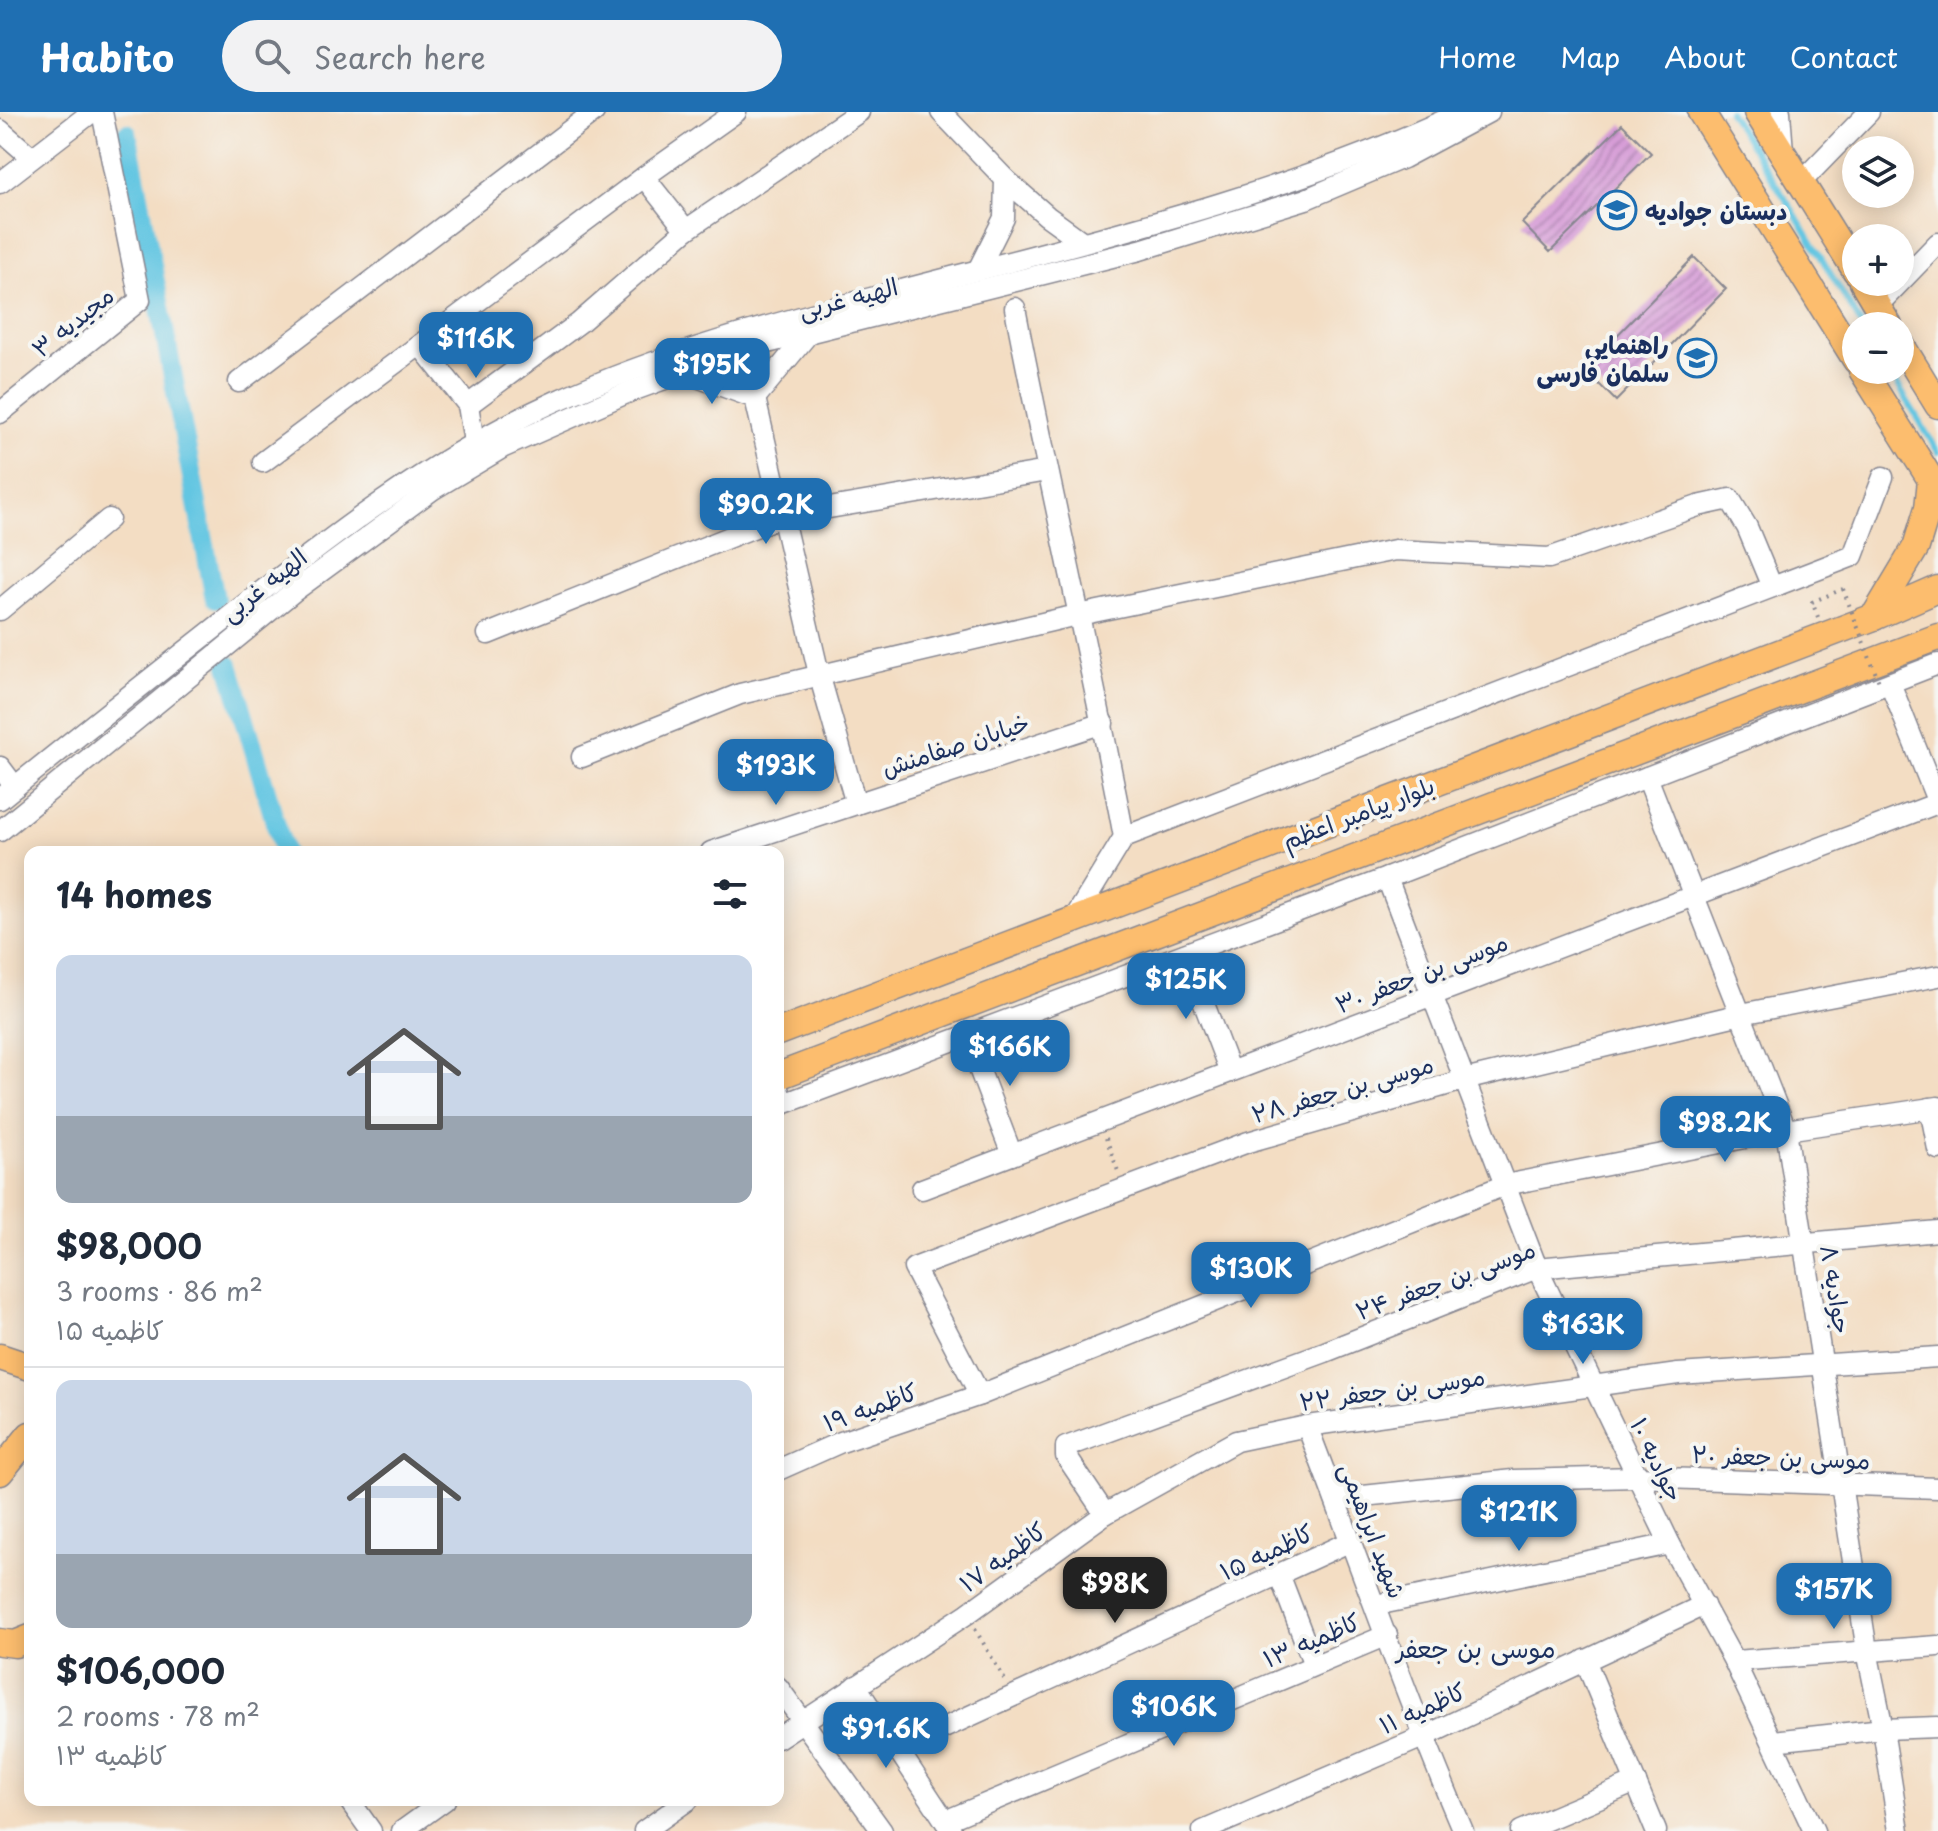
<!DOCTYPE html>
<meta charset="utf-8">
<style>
:root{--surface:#fff;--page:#f2f2f3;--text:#1f2937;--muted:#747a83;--line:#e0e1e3;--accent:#1f6fb2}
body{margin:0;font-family:"Playpen Sans","Playpen Sans Arabic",sans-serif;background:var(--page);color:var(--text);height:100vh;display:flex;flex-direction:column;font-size:30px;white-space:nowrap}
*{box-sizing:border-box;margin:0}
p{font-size:26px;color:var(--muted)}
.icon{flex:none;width:44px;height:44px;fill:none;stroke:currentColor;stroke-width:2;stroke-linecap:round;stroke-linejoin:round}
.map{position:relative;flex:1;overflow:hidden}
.sheet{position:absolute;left:24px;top:734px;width:760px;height:960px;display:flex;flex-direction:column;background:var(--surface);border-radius:16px;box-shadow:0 4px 20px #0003}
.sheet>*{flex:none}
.buttons{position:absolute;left:1842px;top:24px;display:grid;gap:16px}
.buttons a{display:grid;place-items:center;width:72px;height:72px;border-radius:50%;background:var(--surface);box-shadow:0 4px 20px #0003;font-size:40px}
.price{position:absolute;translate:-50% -68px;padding:0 18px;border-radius:16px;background:var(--accent);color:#fff;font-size:26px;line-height:52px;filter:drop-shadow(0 2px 4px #0008)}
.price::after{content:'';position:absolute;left:50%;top:48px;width:24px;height:18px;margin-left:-12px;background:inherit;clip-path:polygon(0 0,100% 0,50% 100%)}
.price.current{background:#222;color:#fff}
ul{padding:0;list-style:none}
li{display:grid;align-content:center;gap:16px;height:424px;padding:0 32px}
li+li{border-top:2px solid var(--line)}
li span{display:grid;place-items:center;height:248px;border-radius:16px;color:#555}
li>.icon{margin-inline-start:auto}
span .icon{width:144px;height:144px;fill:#fffc;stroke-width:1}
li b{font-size:34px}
h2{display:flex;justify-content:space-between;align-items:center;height:96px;padding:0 32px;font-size:34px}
header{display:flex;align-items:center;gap:48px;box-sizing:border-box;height:112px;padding:0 40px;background:var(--accent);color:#fff}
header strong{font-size:38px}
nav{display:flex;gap:44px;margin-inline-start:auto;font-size:28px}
.search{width:560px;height:72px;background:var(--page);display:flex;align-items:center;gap:20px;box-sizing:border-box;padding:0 28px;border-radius:44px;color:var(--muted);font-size:30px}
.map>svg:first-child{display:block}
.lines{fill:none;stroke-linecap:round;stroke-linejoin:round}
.stream{stroke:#64c6e2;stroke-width:6}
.canal{stroke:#64c6e2;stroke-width:20}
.building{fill:url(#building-hatch)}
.minor-casing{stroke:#878690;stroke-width:23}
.major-casing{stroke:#878690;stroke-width:29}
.path{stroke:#878690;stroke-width:4;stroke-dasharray:2 6;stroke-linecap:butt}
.minor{stroke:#fff;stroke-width:20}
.major{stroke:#fcbd6e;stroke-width:26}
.path-bridge{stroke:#878690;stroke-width:4;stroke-dasharray:2 6;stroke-linecap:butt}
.labels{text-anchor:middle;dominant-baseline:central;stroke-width:8;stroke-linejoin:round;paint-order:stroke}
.poi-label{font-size:24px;font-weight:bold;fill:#1b2f5e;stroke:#f6f6f2;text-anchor:start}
.street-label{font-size:24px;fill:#1b2f5e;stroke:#f6f6f2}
.neighbourhood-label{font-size:26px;fill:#1b2f5e;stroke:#f6f6f2}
</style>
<header>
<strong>Habito</strong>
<div class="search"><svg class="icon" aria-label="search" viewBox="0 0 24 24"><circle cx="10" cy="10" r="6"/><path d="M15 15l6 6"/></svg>Search here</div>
<nav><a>Home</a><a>Map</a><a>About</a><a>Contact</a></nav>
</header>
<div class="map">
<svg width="1938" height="1719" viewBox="0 0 1938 1719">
<defs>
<pattern id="building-hatch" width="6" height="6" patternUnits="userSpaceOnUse" patternTransform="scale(2)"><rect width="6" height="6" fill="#d79dd7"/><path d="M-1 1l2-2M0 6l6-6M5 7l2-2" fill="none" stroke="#ae80b2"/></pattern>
</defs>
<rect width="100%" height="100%" fill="#f6f6f2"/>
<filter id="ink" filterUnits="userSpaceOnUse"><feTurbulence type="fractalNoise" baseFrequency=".0125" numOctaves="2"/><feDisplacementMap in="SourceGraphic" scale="16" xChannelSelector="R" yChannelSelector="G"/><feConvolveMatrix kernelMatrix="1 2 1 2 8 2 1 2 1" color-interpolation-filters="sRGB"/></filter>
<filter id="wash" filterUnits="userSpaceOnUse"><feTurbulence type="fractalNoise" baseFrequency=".006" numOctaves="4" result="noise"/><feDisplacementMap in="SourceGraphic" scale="32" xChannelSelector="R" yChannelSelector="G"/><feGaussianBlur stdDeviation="1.8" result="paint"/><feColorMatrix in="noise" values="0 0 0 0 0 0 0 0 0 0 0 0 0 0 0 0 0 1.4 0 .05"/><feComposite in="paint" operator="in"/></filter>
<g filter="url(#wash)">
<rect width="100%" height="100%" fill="#f3ddc3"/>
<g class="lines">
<g class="stream">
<path d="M1729 0 1792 97 1862 214"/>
<path d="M1889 258 1938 340"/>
</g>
<g class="canal">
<path d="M127 21 215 487"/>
<path d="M229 553 284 740"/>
</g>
</g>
<g id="blocks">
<g class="building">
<path d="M1622 12 1651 41 1550 140 1522 111Z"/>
<path d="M1694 145 1726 177 1616 289 1584 257Z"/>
</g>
</g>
</g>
<g filter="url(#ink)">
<use href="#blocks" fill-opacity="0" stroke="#878690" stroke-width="2"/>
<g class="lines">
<g class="minor-casing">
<g id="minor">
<path d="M941 0 1005 67"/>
<path d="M1780 0 1783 40"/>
<path d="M0 18 31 45"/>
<path d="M644 65 686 118"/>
<path d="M1802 69 1869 0"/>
<path d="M0 71 92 0"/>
<path d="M978 158 1004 106 1005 67 1047 104 1083 130"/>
<path d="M1877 194 1938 131"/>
<path d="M1015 196C1049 373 1091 548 1124 725L1074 807"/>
<path d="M420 233 468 293 474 330"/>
<path d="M683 260 755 286"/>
<path d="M239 270 594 0"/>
<path d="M755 286 819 562 856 692 1103 611"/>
<path d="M755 286 809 221"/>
<path d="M468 293 579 211 686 118 859 0"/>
<path d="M0 301 140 188 102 0"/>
<path d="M263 350 644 65 736 0"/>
<path d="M0 498 109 407"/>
<path d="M488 522 782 404 1047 359"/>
<path d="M1890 571 1938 691"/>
<path d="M582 645 740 582 1064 506 1395 438 1549 446 1698 394 1730 387 1747 415 1772 475"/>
<path d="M0 655 15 675"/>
<path d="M1647 665 1786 1018 1867 1539 1883 1617 1899 1719"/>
<path d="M0 687C74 627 150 567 225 508 329 426 433 345 554 290 662 241 776 211 890 181 1084 130 1281 85 1462 0"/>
<path d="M0 719 293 480 432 378 504 335 629 280 755 234 1140 138 1306 87 1403 46 1489 0"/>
<path d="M1124 725 1853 444 1883 365"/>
<path d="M711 740 856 692"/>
<path d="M1387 766 1537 1156 1670 1432 1734 1549 1814 1719"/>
<path d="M1185 842 1230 960"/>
<path d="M967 925 1012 1043"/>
<path d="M778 977 783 992 1387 766 1938 552"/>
<path d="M1930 996 1938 1037"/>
<path d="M922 1077 1938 691"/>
<path d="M980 1283 914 1156 1248 1030 1464 968 1741 902 1938 864"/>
<path d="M1307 1314C1359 1449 1406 1586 1463 1719"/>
<path d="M778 1358 841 1330 980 1283 1505 1073 1786 1018 1938 995"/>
<path d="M1335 1387 1513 1368 1638 1365 1938 1376"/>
<path d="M1105 1402 1066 1344V1335L1325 1240 1537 1156 1938 1119"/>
<path d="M1279 1462 1314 1553"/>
<path d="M1376 1493 1670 1432"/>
<path d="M1585 1548 1656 1719"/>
<path d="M1734 1549 1938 1534"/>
<path d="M856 1574 951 1718"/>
<path d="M778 1575 882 1719"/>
<path d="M778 1626 967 1502 1105 1402 1236 1329 1307 1314 1678 1262 1938 1245"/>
<path d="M1773 1629 1883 1617 1938 1615"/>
<path d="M898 1637 1351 1429"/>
<path d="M349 1688 371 1719"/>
<path d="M945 1709 1387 1523"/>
<path d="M402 1719 445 1688"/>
<path d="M644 1719 688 1688"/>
<path d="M1203 1719 1423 1625 1704 1493"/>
<path d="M1521 1719 1636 1670"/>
</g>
</g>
<g class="major-casing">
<g id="major">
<path d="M1701 0 1856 248"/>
<path d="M1757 0 1856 159"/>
<path d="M1863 170 1889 214"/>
<path d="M1900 231 1938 293"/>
<path d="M1862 258 1938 379"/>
<path d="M1874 505 1916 435 1928 396 1931 368"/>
<path d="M778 920 1874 505 1938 477"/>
<path d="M778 964 1938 525"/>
<path d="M0 1245 30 1255"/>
<path d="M0 1360 30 1323"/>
<path d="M0 1530 15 1532 30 1526"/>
</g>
</g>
<g class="path">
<path d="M1818 505 1812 490 1843 477"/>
<path d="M1106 1026 1118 1059"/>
<path d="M975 1517 1005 1568"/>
</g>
<use href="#minor" class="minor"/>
<use href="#major" class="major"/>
<path class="path-bridge" d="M1843 477 1879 570"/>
</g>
</g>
<defs>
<g id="school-ring" transform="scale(2)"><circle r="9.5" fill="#f6f6f2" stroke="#1f6fb2" stroke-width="1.5"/><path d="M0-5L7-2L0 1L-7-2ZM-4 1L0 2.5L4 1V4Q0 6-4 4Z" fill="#1f6fb2"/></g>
</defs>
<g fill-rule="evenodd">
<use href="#school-ring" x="1617" y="98"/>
<use href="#school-ring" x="1697" y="246"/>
</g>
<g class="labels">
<g class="poi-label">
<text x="1645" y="98">دبستان جوادیه</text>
<text x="1669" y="232" text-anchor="end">راهنمایی<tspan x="1669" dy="28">سلمان فارسی</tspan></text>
</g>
<g class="street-label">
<text transform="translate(848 185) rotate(-14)">الهیه غربی</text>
<text transform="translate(72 209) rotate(-39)">مجیدیه ۳</text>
<text transform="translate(263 472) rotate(-38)">الهیه غربی</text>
<text transform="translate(955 632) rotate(-18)">خیابان صفامنش</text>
<text transform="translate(1358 700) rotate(-21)">بلوار پیامبر اعظم</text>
<text transform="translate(1421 860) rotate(-21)">موسی بن جعفر ۳۰</text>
<text transform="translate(1342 976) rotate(-16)">موسی بن جعفر ۲۸</text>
<text transform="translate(1445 1167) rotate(-20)">موسی بن جعفر ۲۴</text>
<text transform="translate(1837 1177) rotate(81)">جوادیه ۸</text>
<text transform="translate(1392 1276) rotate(-8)">موسی بن جعفر ۲۲</text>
<text transform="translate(870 1294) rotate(-20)">کاظمیه ۱۹</text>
<text transform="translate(1781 1344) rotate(2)">موسی بن جعفر ۲۰</text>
<text transform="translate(1658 1347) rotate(64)">جوادیه ۱۰</text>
<text transform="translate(1374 1418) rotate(69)">شهید ابراهیمی</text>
<text transform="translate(1266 1439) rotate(-25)">کاظمیه ۱۵</text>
<text transform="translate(1002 1444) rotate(-36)">کاظمیه ۱۷</text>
<text transform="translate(1311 1527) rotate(-23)">کاظمیه ۱۳</text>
<text transform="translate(1422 1595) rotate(-24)">کاظمیه ۱۱</text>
</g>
<g class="neighbourhood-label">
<text x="1476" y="1535">موسی بن جعفر</text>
</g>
</g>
</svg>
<div class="buttons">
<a><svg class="icon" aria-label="layers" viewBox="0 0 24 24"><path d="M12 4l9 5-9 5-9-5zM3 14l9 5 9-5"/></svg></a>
<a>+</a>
<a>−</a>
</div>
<b class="price" style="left:476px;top:268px">$116K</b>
<b class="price" style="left:712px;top:294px">$195K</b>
<b class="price" style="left:766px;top:434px">$90.2K</b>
<b class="price" style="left:776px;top:695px">$193K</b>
<b class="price" style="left:1186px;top:909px">$125K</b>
<b class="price" style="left:1010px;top:976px">$166K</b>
<b class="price" style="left:1725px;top:1052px">$98.2K</b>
<b class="price" style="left:1251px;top:1198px">$130K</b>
<b class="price" style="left:1583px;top:1254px">$163K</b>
<b class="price" style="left:1519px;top:1441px">$121K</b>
<b class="price current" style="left:1115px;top:1513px">$98K</b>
<b class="price" style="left:1834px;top:1519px">$157K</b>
<b class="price" style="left:1174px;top:1636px">$106K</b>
<b class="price" style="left:886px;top:1658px">$91.6K</b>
<section class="sheet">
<h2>14 homes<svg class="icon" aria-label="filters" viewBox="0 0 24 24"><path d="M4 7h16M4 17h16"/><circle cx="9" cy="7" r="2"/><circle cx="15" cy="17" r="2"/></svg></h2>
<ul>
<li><span style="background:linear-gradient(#c9d6e8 65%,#9aa5b1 0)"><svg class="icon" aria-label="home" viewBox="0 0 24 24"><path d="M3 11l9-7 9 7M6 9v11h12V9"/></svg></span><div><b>$98,000</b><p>3 rooms · 86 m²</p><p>کاظمیه ۱۵</p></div></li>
<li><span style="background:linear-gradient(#c9d6e8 70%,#9aa5b1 0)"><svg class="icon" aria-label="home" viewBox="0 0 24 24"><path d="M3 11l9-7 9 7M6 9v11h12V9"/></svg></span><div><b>$106,000</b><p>2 rooms · 78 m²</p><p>کاظمیه ۱۳</p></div></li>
</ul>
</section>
</div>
